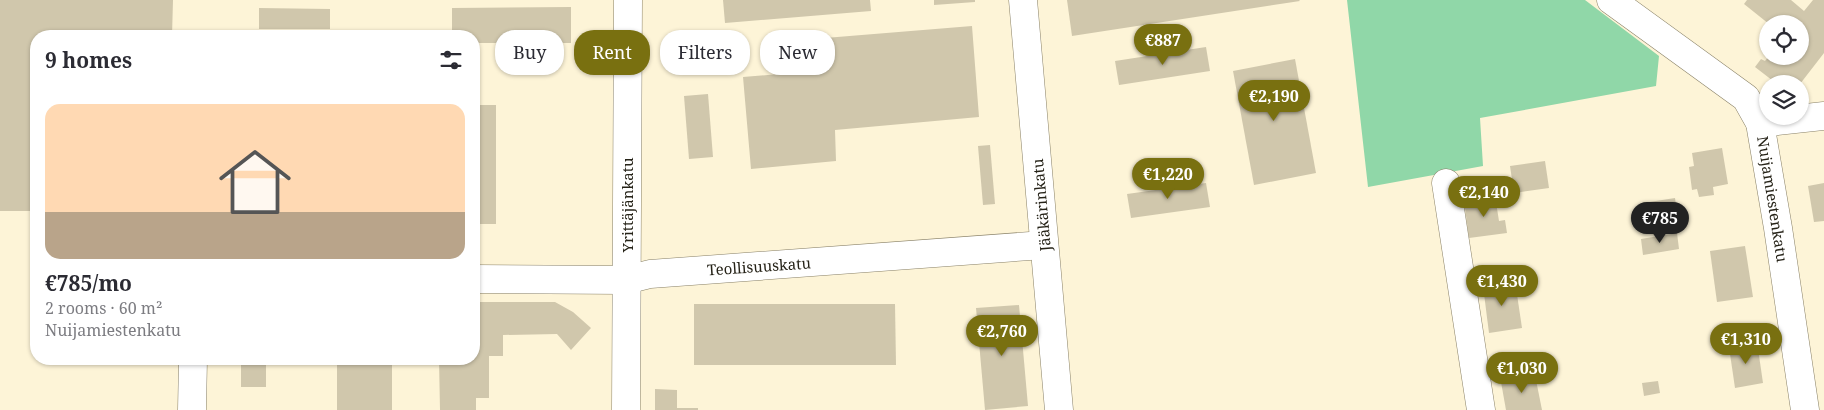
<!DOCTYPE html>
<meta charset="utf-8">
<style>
:root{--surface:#fff;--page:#f2f2f3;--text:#2b2b33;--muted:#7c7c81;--accent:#797010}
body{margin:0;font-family:"Noto Serif",serif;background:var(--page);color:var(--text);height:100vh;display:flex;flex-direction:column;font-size:19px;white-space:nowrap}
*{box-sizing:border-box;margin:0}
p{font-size:16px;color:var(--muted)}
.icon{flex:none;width:28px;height:28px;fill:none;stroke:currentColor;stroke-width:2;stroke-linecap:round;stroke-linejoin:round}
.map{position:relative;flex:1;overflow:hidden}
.drawer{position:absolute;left:30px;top:30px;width:450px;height:335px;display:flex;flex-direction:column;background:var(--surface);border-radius:20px;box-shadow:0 1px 4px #0004}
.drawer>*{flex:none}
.top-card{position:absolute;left:495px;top:30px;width:475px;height:45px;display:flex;gap:10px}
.controls{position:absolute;left:1759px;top:15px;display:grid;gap:10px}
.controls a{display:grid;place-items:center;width:50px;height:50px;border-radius:50%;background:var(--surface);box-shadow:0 1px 4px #0004;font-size:25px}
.price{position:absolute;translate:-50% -42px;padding:0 11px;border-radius:18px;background:var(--accent);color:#fff;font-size:16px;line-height:32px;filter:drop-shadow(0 1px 2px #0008)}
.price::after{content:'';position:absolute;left:50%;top:30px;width:15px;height:11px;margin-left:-8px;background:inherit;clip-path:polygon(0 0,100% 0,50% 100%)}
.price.active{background:#222;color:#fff}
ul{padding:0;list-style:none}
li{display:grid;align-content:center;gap:10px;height:265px;padding:0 15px}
li span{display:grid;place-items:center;height:155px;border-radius:15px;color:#555}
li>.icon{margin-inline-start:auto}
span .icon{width:90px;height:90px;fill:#fffc;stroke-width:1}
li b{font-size:21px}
h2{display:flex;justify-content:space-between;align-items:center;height:60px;padding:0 15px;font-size:21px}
.chip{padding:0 18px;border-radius:20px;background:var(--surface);box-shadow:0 1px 4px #0004;font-size:18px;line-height:45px}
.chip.active{background:var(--accent);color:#fff}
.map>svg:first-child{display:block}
.forest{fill:#90d7a8}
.building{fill:#d0c7ac}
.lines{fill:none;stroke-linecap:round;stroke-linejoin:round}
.minor-casing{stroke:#898167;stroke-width:29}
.minor{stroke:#fff;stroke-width:28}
.labels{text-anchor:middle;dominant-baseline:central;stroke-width:4;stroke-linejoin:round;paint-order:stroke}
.street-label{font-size:15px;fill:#262318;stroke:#fff}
</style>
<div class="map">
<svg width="1824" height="410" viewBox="0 0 1824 410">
<rect width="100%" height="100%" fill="#fdf4d7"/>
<path class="forest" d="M1347 0H1585L1659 56 1656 86 1480 118 1483 166 1368 187Z"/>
<g class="building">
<path d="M0 0H173L172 36H36V211H0Z"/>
<path d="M723 0H870L871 11 725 23Z"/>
<path d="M934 0H975V2L934 5Z"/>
<path d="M1067 0H1299L1300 1 1072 36Z"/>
<path d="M1747 0H1791L1804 11 1813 0H1824V53L1800 84H1777L1755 67 1761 59 1765 61 1769 56H1800V24H1769L1744 4Z"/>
<path d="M571 7V43H474V36H452V8Z"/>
<path d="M259 8 330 9V29H259Z"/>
<path d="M972 26 979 117 835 130 836 161 751 169 743 77 827 70 825 38Z"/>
<path d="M1206 47 1210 71 1119 85 1115 61Z"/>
<path d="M1295 59 1316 173 1254 185 1233 71Z"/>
<path d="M708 94 713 157 689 159 684 96Z"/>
<rect x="474" y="105" width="22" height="119"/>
<path d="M990 145 995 204 983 205 978 146Z"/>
<path d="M1722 148 1728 184 1713 187 1714 195 1699 197 1697 189 1692 190 1689 167 1694 166 1692 153Z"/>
<path d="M1545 161 1549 188 1514 193 1510 166Z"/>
<path d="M1206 183 1210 207 1131 218 1127 194Z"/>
<path d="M1824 183V221L1814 222 1808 186Z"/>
<path d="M1495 196 1499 221 1505 220 1507 233 1469 238 1464 201Z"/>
<path d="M1675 198 1678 218 1646 223 1643 203Z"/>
<path d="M1677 233 1679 249 1643 255 1641 239Z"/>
<path d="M1745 246 1753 297 1717 302 1710 251Z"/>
<path d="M1515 281 1522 328 1489 333 1483 286Z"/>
<path d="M474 302H555L573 312 591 328 571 350 557 334 503 335V356H489V398H476V410H440L439 359H474Z"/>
<path d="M694 304H895L896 365H694Z"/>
<path d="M1019 305 1028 406 985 410 976 308Z"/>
<path d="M1757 342 1763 383 1735 388 1729 347Z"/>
<rect x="241" y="359" width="25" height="28"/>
<rect x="337" y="359" width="55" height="51"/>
<path d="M1535 375 1542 410H1506L1501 382Z"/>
<path d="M1658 381 1660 393 1644 396 1642 383Z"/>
<path d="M655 389 677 390V408H698V410H655Z"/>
</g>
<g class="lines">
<g class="minor-casing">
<g id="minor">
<path d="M1023 0 1059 410"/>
<path d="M1611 0 1746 98 1760 123 1778 228 1805 410"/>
<path d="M1760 123 1824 116"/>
<path d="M1446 183 1481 410"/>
<path d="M474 279 626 280 650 274 1044 245"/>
<path d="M192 410 193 359"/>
<path d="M626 410 628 0"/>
</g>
</g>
<use href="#minor" class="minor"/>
</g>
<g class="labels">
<g class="street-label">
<text transform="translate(1773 199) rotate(81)">Nuijamiestenkatu</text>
<text transform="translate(627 205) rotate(-90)">Yrittäjänkatu</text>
<text transform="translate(1041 205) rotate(-95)">Jääkärinkatu</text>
<text transform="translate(759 266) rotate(-4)">Teollisuuskatu</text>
</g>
</g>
</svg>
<div class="controls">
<a><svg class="icon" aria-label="locate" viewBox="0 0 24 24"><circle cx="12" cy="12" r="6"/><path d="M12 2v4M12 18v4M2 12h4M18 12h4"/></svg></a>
<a><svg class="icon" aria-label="layers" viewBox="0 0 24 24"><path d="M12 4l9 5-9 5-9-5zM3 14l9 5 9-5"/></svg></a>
</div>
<b class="price" style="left:1163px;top:66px">€887</b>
<b class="price" style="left:1274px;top:122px">€2,190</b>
<b class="price" style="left:1168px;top:200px">€1,220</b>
<b class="price" style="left:1484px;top:218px">€2,140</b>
<b class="price active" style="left:1660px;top:244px">€785</b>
<b class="price" style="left:1502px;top:307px">€1,430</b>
<b class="price" style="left:1002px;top:357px">€2,760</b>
<b class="price" style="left:1746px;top:365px">€1,310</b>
<b class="price" style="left:1522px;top:394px">€1,030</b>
<div class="top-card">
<a class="chip">Buy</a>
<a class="chip active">Rent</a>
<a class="chip">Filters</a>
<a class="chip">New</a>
</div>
<section class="drawer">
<h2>9 homes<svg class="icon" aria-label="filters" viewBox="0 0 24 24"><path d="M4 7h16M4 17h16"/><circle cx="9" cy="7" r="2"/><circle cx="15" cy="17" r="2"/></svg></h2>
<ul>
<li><span style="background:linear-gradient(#ffd9b3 70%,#b9a48a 0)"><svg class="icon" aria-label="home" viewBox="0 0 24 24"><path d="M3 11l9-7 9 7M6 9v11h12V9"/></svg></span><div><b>€785/mo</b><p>2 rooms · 60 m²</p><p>Nuijamiestenkatu</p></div></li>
</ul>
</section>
</div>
